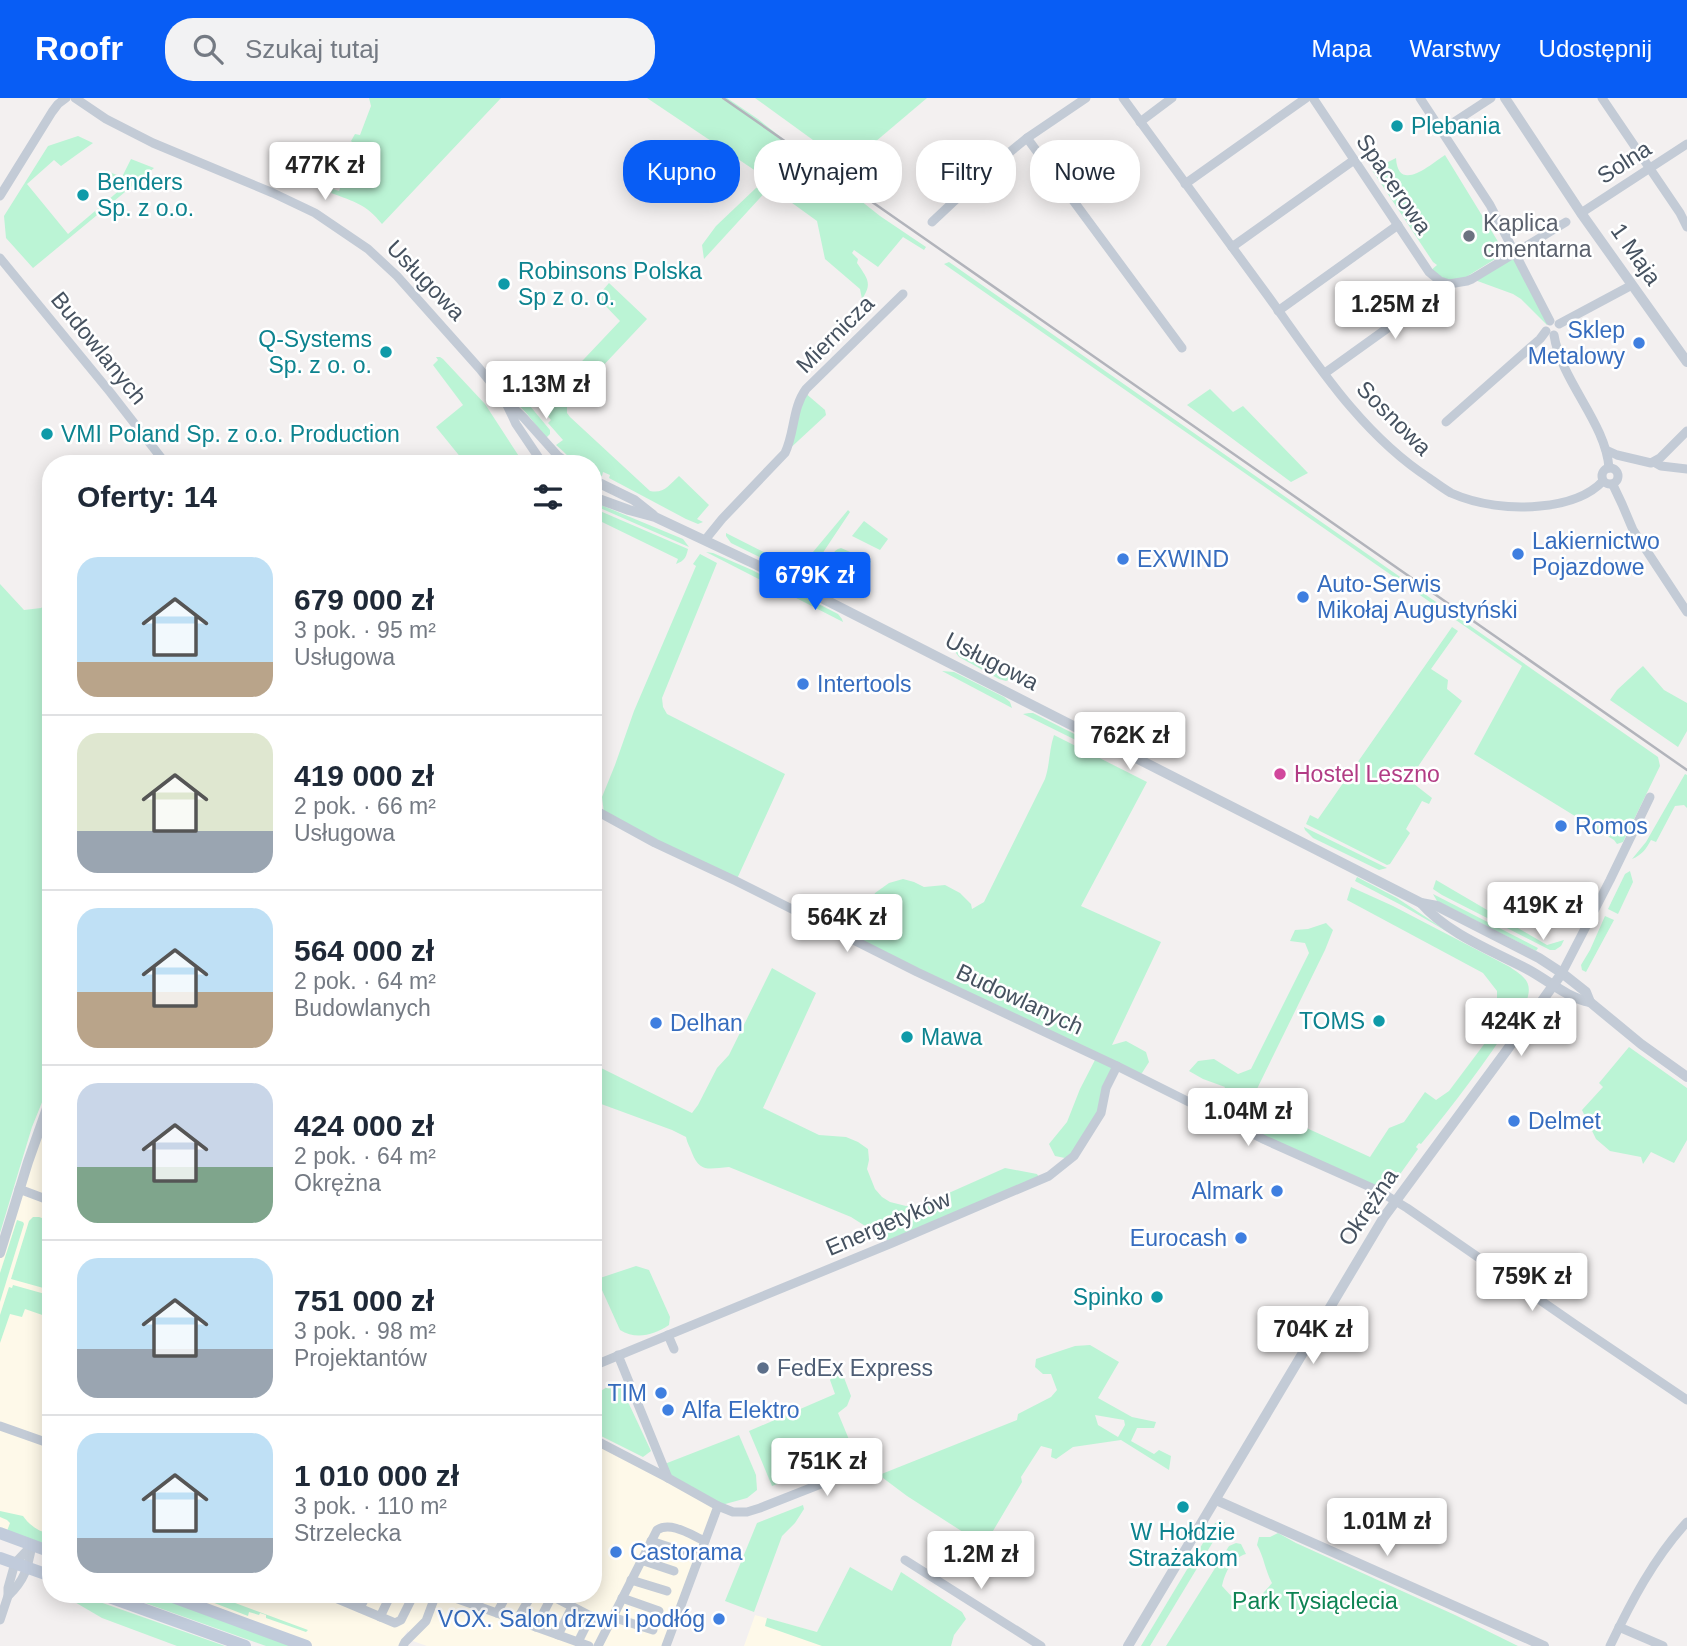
<!DOCTYPE html>
<html lang="pl">
<meta charset="utf-8">
<style>
:root{--surface:#fff;--page:#f2f2f3;--text:#1f2937;--muted:#747a83;--line:#e0e1e3;--accent:#085df5}
body{margin:0;font-family:Arial,sans-serif;background:var(--page);color:var(--text);height:100vh;display:flex;flex-direction:column;font-size:26px;white-space:nowrap}
*{box-sizing:border-box;margin:0}
p{font-size:23px;color:var(--muted)}
.icon{flex:none;width:38px;height:38px;fill:none;stroke:currentColor;stroke-width:2;stroke-linecap:round;stroke-linejoin:round}
.map{position:relative;flex:1;overflow:hidden}
.panel{position:absolute;left:42px;top:357px;width:560px;height:1148px;display:flex;flex-direction:column;background:var(--surface);border-radius:28px;box-shadow:0 4px 18px #0003}
.panel>*{flex:none}
.top-card{position:absolute;left:623px;top:42px;width:665px;height:63px;display:flex;gap:14px}
.price{position:absolute;translate:-50% -60px;padding:0 16px;border-radius:7px;background:#fff;color:#222;font-size:23px;line-height:46px;filter:drop-shadow(0 2px 4px #0008)}
.price::after{content:'';position:absolute;left:50%;top:42px;width:21px;height:16px;margin-left:-10px;background:inherit;clip-path:polygon(0 0,100% 0,50% 100%)}
.price.selected{background:var(--accent);color:#fff}
ul{padding:0;list-style:none}
li{display:flex;align-items:center;gap:21px;height:175px;padding:0 35px}
li+li{border-top:2px solid var(--line)}
li span{display:grid;place-items:center;flex:none;width:196px;height:140px;border-radius:21px;color:#555}
li>.icon{margin-inline-start:auto}
span .icon{width:84px;height:84px;fill:#fffc;stroke-width:1}
li b{font-size:30px}
h2{display:flex;justify-content:space-between;align-items:center;height:84px;padding:0 35px;font-size:30px}
.pill{padding:0 24px;border-radius:28px;background:var(--surface);box-shadow:0 4px 18px #0003;font-size:24px;line-height:63px}
.pill.selected{background:var(--accent);color:#fff}
header{display:flex;align-items:center;gap:42px;box-sizing:border-box;height:98px;padding:0 35px;background:var(--accent);color:#fff}
header strong{font-size:33px}
nav{display:flex;gap:38px;margin-inline-start:auto;font-size:24px}
.search{width:490px;height:63px;background:var(--page);display:flex;align-items:center;gap:18px;box-sizing:border-box;padding:0 24px;border-radius:28px;color:var(--muted);font-size:26px}
.map>svg:first-child{display:block}
.commercial{fill:#fef9e9}
.green{fill:#bbf4d5;fill-rule:evenodd}
.lines{fill:none;stroke-linecap:round;stroke-linejoin:round}
.minor{stroke:#c3cbd6;stroke-width:9}
.tertiary{stroke:#c3cbd6;stroke-width:10}
.secondary{stroke:#c1cbdb;stroke-width:12}
.rail{stroke:#b2b4bb;stroke-width:2.5}
.culture-dot{fill:#0f9aa8;stroke:#fff;stroke-width:2.5}
.worship-dot{fill:#6b7280;stroke:#fff;stroke-width:2.5}
.shop-dot{fill:#3f7fe0;stroke:#fff;stroke-width:2.5}
.hotel-dot{fill:#d1479c;stroke:#fff;stroke-width:2.5}
.service-dot{fill:#5c6f8a;stroke:#fff;stroke-width:2.5}
.labels{text-anchor:middle;dominant-baseline:central;stroke-width:5;stroke-linejoin:round;paint-order:stroke}
.culture-label{font-size:23px;fill:#0d838f;stroke:#fff;text-anchor:start}
.street-label{font-size:23px;fill:#465260;stroke:#fff}
.worship-label{font-size:23px;fill:#5b616d;stroke:#fff;text-anchor:start}
.shop-label{font-size:23px;fill:#366cbe;stroke:#fff;text-anchor:start}
.hotel-label{font-size:23px;fill:#b23c85;stroke:#fff;text-anchor:start}
.service-label{font-size:23px;fill:#4e5e75;stroke:#fff;text-anchor:start}
.park-label{font-size:23px;fill:#0e8353;stroke:#fff}
</style>
<header>
<strong>Roofr</strong>
<div class="search"><svg class="icon" aria-label="search" viewBox="0 0 24 24"><circle cx="10" cy="10" r="6"/><path d="M15 15l6 6"/></svg>Szukaj tutaj</div>
<nav><a>Mapa</a><a>Warstwy</a><a>Udostępnij</a></nav>
</header>
<div class="map">
<svg width="1687" height="1548" viewBox="0 0 1687 1548">
<rect width="100%" height="100%" fill="#f3f0f0"/>
<g class="commercial">
<path d="M51 999V1454L0 1435V1155Z"/>
<path d="M593 1341 718 1408 666 1548H427L410 1542 408 1532 398 1548H306L165 1496H593Z"/>
<path d="M755 1517 817 1534 871 1548H744Z"/>
</g>
<g class="green">
<path d="M369 0H501L382 126C366 106 355 104 331 95L333 91 339 93 345 78 340 74 352 44 351 43 355 36 360 37 371 8Z"/>
<path d="M647 0H727L758 21 880 118 926 149 924 152 903 139 878 169 854 152 852 155 858 161 857 165C867 180 873 185 862 201L860 191 825 161 817 123 770 89 704 161 702 147 716 128 756 90 775 86Z"/>
<path d="M755 0H927L875 44 846 66Z"/>
<path d="M78 38 93 45 61 68 54 62 27 86 68 136 121 91 104 72 122 79 131 61 154 70 33 170 6 140 4 118 48 48Z"/>
<path d="M1445 57 1505 155 1466 179 1516 154 1548 225 1547 227 1521 201 1513 196 1472 181 1449 186 1429 174 1437 167 1433 164 1372 72 1396 60C1398 96 1431 66 1445 57Z"/>
<path d="M949 164 1658 659 1660 668 1623 744 1617 746 1614 742 1474 656 1522 568 944 166Z"/>
<path d="M609 185 647 221 567 306V315L570 319 650 393C664 396 669 387 679 378L709 407 697 421 703 424 698 426 686 421 609 380 610 377 603 374 602 378 594 375 593 366C573 366 571 360 556 347L563 342 548 325 551 322 527 294 544 279 554 286 563 277 567 279 620 223 597 199Z"/>
<path d="M436 259H440L443 261 485 306 524 366H466L436 329 463 307 433 267 438 262Z"/>
<path d="M504 280 510 284 550 332V336L546 340 528 317 504 291 501 287Z"/>
<path d="M1210 291 1233 314 1243 308 1308 375 1291 384 1187 307Z"/>
<path d="M804 294 825 312 826 317 785 355Z"/>
<path d="M601 407 683 441 689 449 600 410Z"/>
<path d="M593 410 688 451C686 460 684 463 676 466L678 461 602 424 599 429H593Z"/>
<path d="M848 412 850 414 824 453 814 475 804 470 808 460Z"/>
<path d="M864 423 888 441 880 452 852 438Z"/>
<path d="M726 435 801 473 811 475 806 480 798 478 731 445 726 438Z"/>
<path d="M841 450 871 463 868 469 841 456 832 472 826 468C830 461 832 452 841 450Z"/>
<path d="M706 454 713 455 752 472 838 516 842 521 843 524Z"/>
<path d="M700 456 717 465 662 600 663 609 667 616 785 676 736 783 604 716 602 699 615 667 634 613 696 468 693 466Z"/>
<path d="M0 486 24 512 41 510 51 503V982L32 1029 0 1135Z"/>
<path d="M1452 529 1458 533 1431 571 1448 582 1447 591 1462 603 1409 682 1432 700 1429 706 1422 703 1406 731 1410 735 1390 766 1387 767 1306 726 1310 717 1318 721Z"/>
<path d="M955 550 1013 580 1006 583 999 581 959 559 956 555Z"/>
<path d="M1643 568 1664 592 1687 605V633L1678 649 1610 602 1617 592Z"/>
<path d="M942 573 954 574 1004 599 1010 604 1012 610Z"/>
<path d="M1029 615H1033L1100 649 1103 653 1104 656 1023 616Z"/>
<path d="M1054 637 1147 684 1081 808 1161 844 1112 947 1126 943 1146 954 1149 964 1142 975 1133 977 1117 969 1101 1015 1070 1061 1055 1058 1049 1046 1067 1024 1080 991 1096 960 811 821 822 801 847 802 861 812 869 809 875 795 889 785 903 781 914 784 924 789 945 787 960 795 971 806 972 811 984 804 1045 681C1050 666 1049 652 1054 637Z"/>
<path d="M1685 676 1687 677V710L1684 707 1675 708 1656 744 1651 742C1646 751 1642 757 1632 761L1646 744Z"/>
<path d="M1304 729 1387 770 1379 772 1313 740 1305 732Z"/>
<path d="M1630 773 1633 784 1618 816 1608 811 1625 776Z"/>
<path d="M1357 779 1397 800 1453 837 1403 808 1355 783Z"/>
<path d="M1436 782 1547 847 1564 842 1561 848 1555 852H1550L1442 797 1433 791Z"/>
<path d="M1351 789 1393 808 1510 869C1521 877 1532 882 1528 898 1527 905 1518 914 1514 920 1486 964 1454 1006 1421 1046L1419 1045 1416 1049 1418 1051 1398 1079 1384 1084 1379 1093 1220 1019 1215 1008 1225 989 1203 981 1189 973 1198 963 1214 961 1238 976 1251 971 1309 855 1305 845 1290 843 1295 832 1308 831 1326 825 1333 832 1325 852 1255 995 1281 1008 1278 1017 1370 1059 1389 1030 1404 1024 1425 994 1436 1002 1449 993 1491 937 1495 940 1497 924V893L1483 875 1347 802Z"/>
<path d="M1433 796 1538 850 1536 853 1437 803Z"/>
<path d="M1605 818 1614 822 1586 874 1582 872 1581 867 1590 852Z"/>
<path d="M772 870 816 895 763 1010 819 1037 846 1039 858 1044 868 1051 869 1062 867 1071 875 1091 882 1099 890 1104 906 1108 924 1106 1005 1070 1037 1076 1040 1081 892 1145 851 1119 729 1069C711 1070 700 1076 692 1055 690 1049 687 1045 686 1039L672 1032 593 1003V966L692 1015 698 1007 717 970 729 957Z"/>
<path d="M1629 949 1687 990V1042L1674 1065 1651 1054 1643 1066 1641 1059 1610 1053 1596 1041 1582 1012 1603 989 1599 985Z"/>
<path d="M33 1119H39L51 1123V1220L25 1211 22 1219 10 1216 0 1245V1217L9 1189 12 1190 13 1187 45 1196 47 1191 11 1181 29 1123Z"/>
<path d="M17 1122 23 1124 24 1126 0 1204V1175Z"/>
<path d="M636 1168 649 1172 670 1219 669 1227C654 1237 636 1242 620 1232L597 1181Z"/>
<path d="M1090 1247 1119 1264 1098 1300 1132 1319 1156 1324 1154 1330H1137L1131 1343 1154 1356 1159 1352 1171 1358 1169 1372 1121 1342 1073 1349 1056 1361 1051 1359 1052 1351 1041 1348 1021 1379 1022 1384 990 1438 1027 1461 1022 1472 907 1398 879 1377 1017 1322 1018 1316 1051 1299 1057 1292 1051 1276H1043L1035 1269 1036 1261 1075 1248ZM1095 1317 1124 1322 1125 1327 1118 1339 1098 1327Z"/>
<path d="M834 1276 843 1277 851 1298 847 1308 838 1315 855 1356 772 1388 749 1333 835 1296 830 1282Z"/>
<path d="M607 1289H621L651 1353 643 1359 593 1334V1298Z"/>
<path d="M739 1337 756 1377 757 1392 747 1400 718 1408 668 1380 662 1367Z"/>
<path d="M803 1407 804 1411 795 1425 782 1438 754 1514 725 1503 757 1425Z"/>
<path d="M0 1413 23 1418C30 1428 39 1434 51 1436V1449L7 1433 10 1425 7 1422 0 1419Z"/>
<path d="M1225 1424 1150 1548H1141L1215 1425Z"/>
<path d="M1278 1435 1296 1445 1455 1517 1518 1548H1166L1229 1448 1236 1445 1241 1446 1246 1456C1232 1460 1225 1474 1222 1488 1245 1514 1251 1510 1272 1485 1265 1472 1264 1459 1257 1447L1259 1439H1270Z"/>
<path d="M850 1469 892 1493 901 1474 962 1514 966 1521 954 1537 951 1548H822L765 1528 767 1520 817 1534Z"/>
<path d="M61 1496H77L225 1548H177L102 1520Z"/>
<path d="M120 1496H142L169 1503 293 1548H266Z"/>
<path d="M191 1496H211L308 1532 306 1534 266 1520V1517L260 1515 259 1517 249 1514 248 1518Z"/>
</g>
<g class="lines">
<g class="minor">
<path d="M75 0 106 21 153 45 273 95 315 115 368 151 397 178 479 270 505 302 524 320 558 358 569 366"/>
<path d="M1123 0C1171 66 1219 132 1268 198 1315 263 1361 336 1429 380 1436 385 1444 391 1451 395 1478 407 1511 411 1540 408 1562 406 1587 400 1603 383"/>
<path d="M1313 0 1429 174 1440 183 1449 186"/>
<path d="M1420 0 1490 107 1550 223"/>
<path d="M1602 0 1680 115 1687 129"/>
<path d="M1140 24 1172 0"/>
<path d="M1442 32 1491 0"/>
<path d="M1027 40 1182 250"/>
<path d="M1185 86 1306 0"/>
<path d="M0 98 52 14 58 6 66 0"/>
<path d="M1581 115 1687 46"/>
<path d="M932 124 982 77 1027 40 1086 0"/>
<path d="M1232 149 1354 62"/>
<path d="M0 160 110 294 166 366"/>
<path d="M1278 213 1398 127"/>
<path d="M1559 226 1632 187"/>
<path d="M1554 237C1561 283 1606 325 1609 370"/>
<path d="M1325 275 1449 186 1467 183 1472 181 1566 124"/>
<path d="M507 307 516 326 543 366"/>
<path d="M1446 324 1540 241 1546 233"/>
<path d="M1606 352 1617 357 1651 365 1660 360 1687 333"/>
<path d="M1654 364 1661 368 1687 371"/>
<circle cx="1610" cy="378" r="8"/>
<path d="M1613 387 1622 406 1633 432 1687 514"/>
<path d="M705 442 722 421 785 355C795 334 792 310 806 291L903 196"/>
<path d="M593 711 655 745 736 783 917 874 1117 968 1265 1042 1379 1093 1407 1110 1576 1227 1687 1302"/>
<path d="M1562 875 1610 782 1650 699"/>
<path d="M19 1091 51 1103"/>
<path d="M668 1237 674 1251"/>
<path d="M618 1257 668 1380"/>
<path d="M593 1268 892 1145 1049 1078 1074 1058 1101 1015 1106 990 1117 968"/>
<path d="M0 1328 51 1346"/>
<path d="M593 1341 668 1380 718 1408 733 1414H747L760 1410 864 1369"/>
<path d="M651 1443 681 1453"/>
<path d="M641 1462 674 1473"/>
<path d="M905 1462 1041 1548"/>
<path d="M631 1482 667 1493"/>
<path d="M326 1496 395 1525 401 1522 414 1496"/>
<path d="M444 1496 589 1548"/>
<path d="M548 1496 608 1527"/>
<path d="M8 1498C25 1482 28 1469 32 1447"/>
<path d="M622 1500 659 1513"/>
<path d="M477 1508 483 1496"/>
<path d="M360 1510 367 1496"/>
<path d="M497 1515 507 1496"/>
<path d="M380 1519 391 1496"/>
<path d="M612 1519 653 1532"/>
<path d="M0 1522 8 1498V1490L15 1465 32 1447"/>
<path d="M517 1522 532 1496"/>
<path d="M536 1529 552 1498"/>
<path d="M1619 1529 1663 1548"/>
<path d="M558 1537 572 1509"/>
<path d="M578 1544 591 1518"/>
<path d="M403 1548 405 1544 426 1523 436 1496"/>
<path d="M598 1548 657 1432C671 1423 691 1437 705 1443"/>
<path d="M666 1548 718 1408"/>
<path d="M1610 1548C1631 1504 1654 1460 1687 1424"/>
</g>
<g class="tertiary">
<path d="M1505 0 1581 115 1687 264"/>
<path d="M593 382 634 402 653 417"/>
<path d="M593 399 629 412 655 419 757 467 1421 805 1437 808 1539 860 1562 875 1586 894 1590 904 1641 946 1687 979"/>
<path d="M1421 805C1448 836 1491 852 1527 871 1548 882 1567 900 1590 904"/>
<path d="M0 1155 28 1064 51 999"/>
<path d="M1216 1402 1544 1548"/>
<path d="M1128 1548 1384 1119 1507 952 1562 875"/>
</g>
<g class="secondary">
<path d="M0 1435 51 1454"/>
<path d="M0 1460 51 1478"/>
<path d="M101 1496 245 1548"/>
<path d="M165 1496 306 1548"/>
</g>
<path class="rail" d="M723 0 1687 672"/>
</g>
<g class="culture-dot">
<circle cx="1397" cy="28" r="7"/>
<circle cx="83" cy="97" r="7"/>
<circle cx="504" cy="186" r="7"/>
<circle cx="386" cy="254" r="7"/>
<circle cx="47" cy="336" r="7"/>
<circle cx="1379" cy="923" r="7"/>
<circle cx="907" cy="939" r="7"/>
<circle cx="1157" cy="1199" r="7"/>
<circle cx="1183" cy="1409" r="7"/>
</g>
<circle class="worship-dot" cx="1469" cy="138" r="7"/>
<g class="shop-dot">
<circle cx="1639" cy="245" r="7"/>
<circle cx="1518" cy="456" r="7"/>
<circle cx="1123" cy="461" r="7"/>
<circle cx="1303" cy="499" r="7"/>
<circle cx="803" cy="586" r="7"/>
<circle cx="1561" cy="728" r="7"/>
<circle cx="656" cy="925" r="7"/>
<circle cx="1514" cy="1023" r="7"/>
<circle cx="1277" cy="1093" r="7"/>
<circle cx="1241" cy="1140" r="7"/>
<circle cx="661" cy="1295" r="7"/>
<circle cx="668" cy="1312" r="7"/>
<circle cx="616" cy="1454" r="7"/>
<circle cx="719" cy="1521" r="7"/>
</g>
<circle class="hotel-dot" cx="1280" cy="676" r="7"/>
<circle class="service-dot" cx="763" cy="1270" r="7"/>
<g class="labels">
<g class="culture-label">
<text x="1411" y="28">Plebania</text>
<text x="97" y="84">Benders<tspan x="97" dy="26">Sp. z o.o.</tspan></text>
<text x="518" y="173">Robinsons Polska<tspan x="518" dy="26">Sp z o. o.</tspan></text>
<text x="372" y="241" text-anchor="end">Q-Systems<tspan x="372" dy="26">Sp. z o. o.</tspan></text>
<text x="61" y="336">VMI Poland Sp. z o.o. Production</text>
<text x="1365" y="923" text-anchor="end">TOMS</text>
<text x="921" y="939">Mawa</text>
<text x="1143" y="1199" text-anchor="end">Spinko</text>
<text x="1183" y="1434" text-anchor="middle">W Hołdzie<tspan x="1183" dy="26">Strażakom</tspan></text>
</g>
<g class="street-label">
<text transform="translate(1624 64) rotate(-33)">Solna</text>
<text transform="translate(1394 86) rotate(56)">Spacerowa</text>
<text transform="translate(1636 156) rotate(55)">1 Maja</text>
<text transform="translate(426 182) rotate(46)">Usługowa</text>
<text transform="translate(835 236) rotate(-45)">Miernicza</text>
<text transform="translate(99 250) rotate(51)">Budowlanych</text>
<text transform="translate(1394 320) rotate(45)">Sosnowa</text>
<text transform="translate(992 563) rotate(27)">Usługowa</text>
<text transform="translate(1020 901) rotate(25)">Budowlanych</text>
<text transform="translate(1368 1109) rotate(-56)">Okrężna</text>
<text transform="translate(888 1125) rotate(-23)">Energetyków</text>
</g>
<g class="worship-label">
<text x="1483" y="125">Kaplica<tspan x="1483" dy="26">cmentarna</tspan></text>
</g>
<g class="shop-label">
<text x="1625" y="232" text-anchor="end">Sklep<tspan x="1625" dy="26">Metalowy</tspan></text>
<text x="1532" y="443">Lakiernictwo<tspan x="1532" dy="26">Pojazdowe</tspan></text>
<text x="1137" y="461">EXWIND</text>
<text x="1317" y="486">Auto-Serwis<tspan x="1317" dy="26">Mikołaj Augustyński</tspan></text>
<text x="817" y="586">Intertools</text>
<text x="1575" y="728">Romos</text>
<text x="670" y="925">Delhan</text>
<text x="1528" y="1023">Delmet</text>
<text x="1263" y="1093" text-anchor="end">Almark</text>
<text x="1227" y="1140" text-anchor="end">Eurocash</text>
<text x="647" y="1295" text-anchor="end">TIM</text>
<text x="682" y="1312">Alfa Elektro</text>
<text x="630" y="1454">Castorama</text>
<text x="705" y="1521" text-anchor="end">VOX. Salon drzwi i podłóg</text>
</g>
<g class="hotel-label">
<text x="1294" y="676">Hostel Leszno</text>
</g>
<g class="service-label">
<text x="777" y="1270">FedEx Express</text>
</g>
<g class="park-label">
<text x="1315" y="1503">Park Tysiąclecia</text>
</g>
</g>
</svg>
<b class="price" style="left:325px;top:104px">477K zł</b>
<b class="price" style="left:1395px;top:243px">1.25M zł</b>
<b class="price" style="left:546px;top:323px">1.13M zł</b>
<b class="price selected" style="left:815px;top:514px">679K zł</b>
<b class="price" style="left:1130px;top:674px">762K zł</b>
<b class="price" style="left:1543px;top:844px">419K zł</b>
<b class="price" style="left:847px;top:856px">564K zł</b>
<b class="price" style="left:1521px;top:960px">424K zł</b>
<b class="price" style="left:1248px;top:1050px">1.04M zł</b>
<b class="price" style="left:1532px;top:1215px">759K zł</b>
<b class="price" style="left:1313px;top:1268px">704K zł</b>
<b class="price" style="left:827px;top:1400px">751K zł</b>
<b class="price" style="left:1387px;top:1460px">1.01M zł</b>
<b class="price" style="left:981px;top:1493px">1.2M zł</b>
<div class="top-card">
<a class="pill selected">Kupno</a>
<a class="pill">Wynajem</a>
<a class="pill">Filtry</a>
<a class="pill">Nowe</a>
</div>
<section class="panel">
<h2>Oferty: 14<svg class="icon" aria-label="filters" viewBox="0 0 24 24"><path d="M4 7h16M4 17h16"/><circle cx="9" cy="7" r="2"/><circle cx="15" cy="17" r="2"/></svg></h2>
<ul>
<li><span style="background:linear-gradient(#bfe0f5 75%,#b9a48a 0)"><svg class="icon" aria-label="home" viewBox="0 0 24 24"><path d="M3 11l9-7 9 7M6 9v11h12V9"/></svg></span><div><b>679 000 zł</b><p>3 pok. · 95 m²</p><p>Usługowa</p></div></li>
<li><span style="background:linear-gradient(#dfe7d0 70%,#9aa5b1 0)"><svg class="icon" aria-label="home" viewBox="0 0 24 24"><path d="M3 11l9-7 9 7M6 9v11h12V9"/></svg></span><div><b>419 000 zł</b><p>2 pok. · 66 m²</p><p>Usługowa</p></div></li>
<li><span style="background:linear-gradient(#bfe0f5 60%,#b9a48a 0)"><svg class="icon" aria-label="home" viewBox="0 0 24 24"><path d="M3 11l9-7 9 7M6 9v11h12V9"/></svg></span><div><b>564 000 zł</b><p>2 pok. · 64 m²</p><p>Budowlanych</p></div></li>
<li><span style="background:linear-gradient(#c9d6e8 60%,#7fa58c 0)"><svg class="icon" aria-label="home" viewBox="0 0 24 24"><path d="M3 11l9-7 9 7M6 9v11h12V9"/></svg></span><div><b>424 000 zł</b><p>2 pok. · 64 m²</p><p>Okrężna</p></div></li>
<li><span style="background:linear-gradient(#bfe0f5 65%,#9aa5b1 0)"><svg class="icon" aria-label="home" viewBox="0 0 24 24"><path d="M3 11l9-7 9 7M6 9v11h12V9"/></svg></span><div><b>751 000 zł</b><p>3 pok. · 98 m²</p><p>Projektantów</p></div></li>
<li><span style="background:linear-gradient(#bfe0f5 75%,#9aa5b1 0)"><svg class="icon" aria-label="home" viewBox="0 0 24 24"><path d="M3 11l9-7 9 7M6 9v11h12V9"/></svg></span><div><b>1 010 000 zł</b><p>3 pok. · 110 m²</p><p>Strzelecka</p></div></li>
</ul>
</section>
</div>
